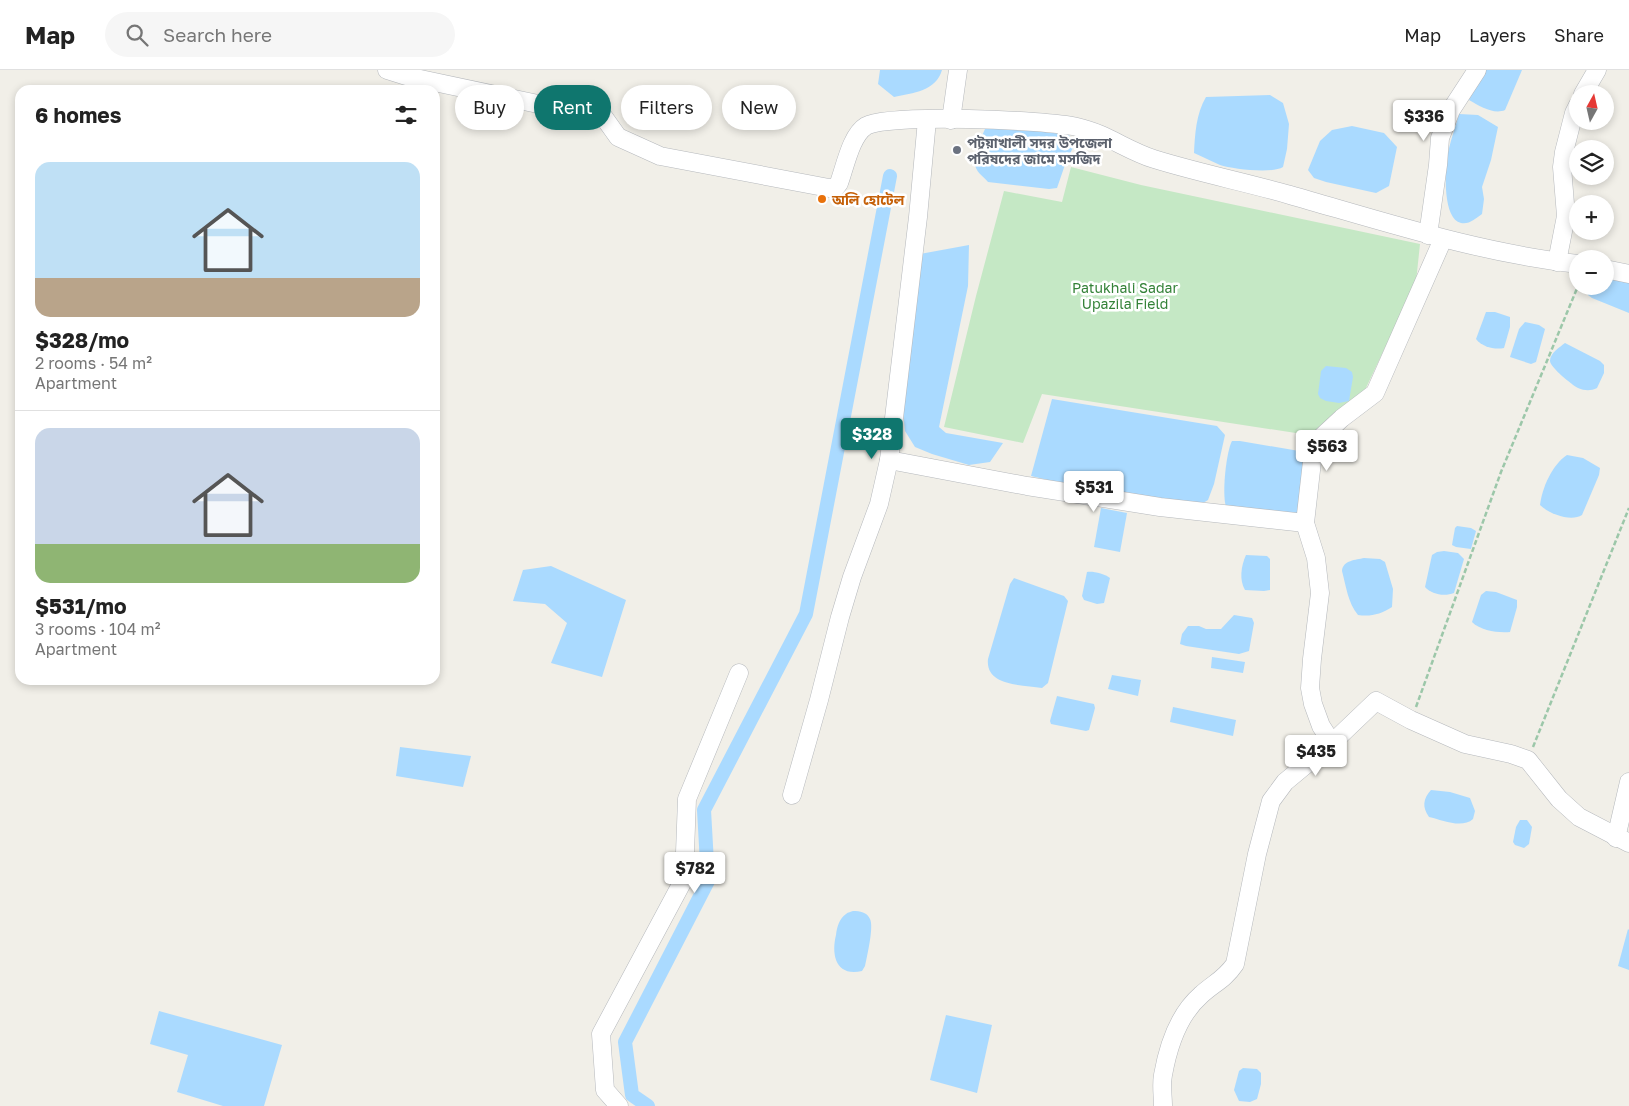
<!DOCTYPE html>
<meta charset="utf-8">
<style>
:root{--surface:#fff;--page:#f6f6f6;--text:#222;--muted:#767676;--line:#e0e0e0;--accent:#0f766e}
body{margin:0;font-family:"Golos Text","Noto Sans Bengali",sans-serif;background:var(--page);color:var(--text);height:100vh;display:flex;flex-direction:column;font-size:19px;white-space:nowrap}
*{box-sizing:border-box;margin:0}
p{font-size:16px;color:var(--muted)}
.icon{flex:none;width:28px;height:28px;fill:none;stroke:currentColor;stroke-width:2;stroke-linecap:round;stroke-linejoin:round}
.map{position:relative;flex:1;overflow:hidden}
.panel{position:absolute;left:15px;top:15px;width:425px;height:600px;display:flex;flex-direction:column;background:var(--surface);border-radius:15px;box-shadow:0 2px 8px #0003}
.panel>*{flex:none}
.top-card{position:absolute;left:455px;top:15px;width:475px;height:45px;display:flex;gap:10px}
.needle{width:32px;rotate:8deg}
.controls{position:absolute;left:1569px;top:15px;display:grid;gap:10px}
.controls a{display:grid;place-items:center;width:45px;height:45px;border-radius:50%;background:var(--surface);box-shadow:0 2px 8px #0003;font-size:25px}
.price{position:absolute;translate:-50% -42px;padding:0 11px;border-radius:5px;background:#fff;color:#222;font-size:16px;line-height:32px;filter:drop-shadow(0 1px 2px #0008)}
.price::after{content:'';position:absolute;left:50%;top:30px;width:15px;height:11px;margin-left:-8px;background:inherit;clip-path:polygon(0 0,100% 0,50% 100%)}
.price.selected{background:var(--accent);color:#fff}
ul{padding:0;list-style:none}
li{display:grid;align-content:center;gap:10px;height:265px;padding:0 20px}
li+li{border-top:1px solid var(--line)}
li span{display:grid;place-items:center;height:155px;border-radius:15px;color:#555}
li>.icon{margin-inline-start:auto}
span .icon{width:90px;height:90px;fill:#fffc;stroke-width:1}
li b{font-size:21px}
h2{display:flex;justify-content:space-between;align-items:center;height:60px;padding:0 20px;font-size:21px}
.chip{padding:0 18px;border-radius:22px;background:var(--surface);box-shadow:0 2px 8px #0003;font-size:18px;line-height:45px}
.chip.selected{background:var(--accent);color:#fff}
header{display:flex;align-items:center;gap:30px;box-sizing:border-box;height:70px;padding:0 25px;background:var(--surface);border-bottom:1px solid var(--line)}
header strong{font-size:24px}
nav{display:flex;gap:28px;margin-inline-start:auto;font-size:18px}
.search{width:350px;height:45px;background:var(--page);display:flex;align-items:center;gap:12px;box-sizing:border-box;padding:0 18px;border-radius:28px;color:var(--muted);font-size:19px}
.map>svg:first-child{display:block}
.green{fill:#c5e8c5}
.water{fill:#aadaff}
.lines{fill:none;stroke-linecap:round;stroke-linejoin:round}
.canal{stroke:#aadaff;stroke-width:14}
.minor-casing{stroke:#b5b8bc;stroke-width:19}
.path{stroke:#9cc7a9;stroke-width:2.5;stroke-dasharray:5 2.5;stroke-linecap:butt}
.minor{stroke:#fff;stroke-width:18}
.worship-dot{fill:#6b7280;stroke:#fff;stroke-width:2}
.food-dot{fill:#e8710a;stroke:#fff;stroke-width:2}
.labels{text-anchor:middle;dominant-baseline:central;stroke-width:5;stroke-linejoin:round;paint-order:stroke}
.worship-label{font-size:14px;font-weight:bold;fill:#5b616d;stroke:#fff;text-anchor:start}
.food-label{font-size:14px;font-weight:bold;fill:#c56008;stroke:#fff;text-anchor:start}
.park-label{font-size:14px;fill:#348238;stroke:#fff}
</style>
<header>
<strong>Map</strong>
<div class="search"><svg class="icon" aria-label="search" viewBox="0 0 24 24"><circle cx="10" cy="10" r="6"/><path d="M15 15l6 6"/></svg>Search here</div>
<nav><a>Map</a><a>Layers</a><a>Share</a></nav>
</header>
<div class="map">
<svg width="1629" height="1036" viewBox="0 0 1629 1036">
<rect width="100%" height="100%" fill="#f1efe8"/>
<path class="green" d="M1071 97 1141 115 1420 174 1416 212 1365 320 1315 366 1042 324 1023 373 944 357 976 226 1004 121 1062 132Z"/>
<g class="water">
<path d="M880 0H942C936 21 913 23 894 27L878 14Z"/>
<path d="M1482 0H1522L1505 40C1494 45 1479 36 1469 30Z"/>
<path d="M1270 25 1283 33 1289 54 1287 79 1283 97C1272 104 1232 99 1220 95 1211 91 1203 87 1194 83 1195 64 1196 44 1206 27Z"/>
<path d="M1459 44 1478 45 1498 57 1491 90 1482 117 1484 129 1482 144C1476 148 1469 155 1461 153 1443 149 1445 103 1447 89 1449 74 1455 59 1459 44Z"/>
<path d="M1352 56 1384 63 1397 77 1389 116 1376 123 1326 112 1314 108 1308 100 1320 71 1332 60Z"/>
<path d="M1014 58 1069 65 1074 76 1067 89 1057 118 1049 119 988 112C985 108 979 104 977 100 970 88 980 71 985 59Z"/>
<path d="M969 175 968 216 939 357 946 363 1003 373 990 392 969 395 932 384 915 377 905 361 901 322 920 184Z"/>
<path d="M1605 204 1629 213V243L1592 228 1588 225 1584 216H1605Z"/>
<path d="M1486 242H1495L1510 247V257L1504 278C1495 280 1482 277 1476 269Z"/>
<path d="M1525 252 1539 255 1545 259 1536 292 1531 294 1510 287 1519 259Z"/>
<path d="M1565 273 1600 291 1604 295V303L1597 318C1591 321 1585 321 1578 318 1572 315 1550 297 1550 291 1550 283 1560 277 1565 273Z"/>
<path d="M1326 296 1346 298 1352 302 1353 307 1349 331 1339 333 1326 331 1320 328 1318 324 1321 301Z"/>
<path d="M1052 329 1217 356 1225 365 1214 414 1208 430 1198 436 1086 419 1031 406Z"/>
<path d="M1232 371H1240L1305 382 1299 445 1227 439C1221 429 1226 382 1232 371Z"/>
<path d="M1567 385 1583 388 1600 398 1599 405 1582 445C1571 452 1549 444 1540 435 1542 418 1552 395 1567 385Z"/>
<path d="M1101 438 1127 443 1120 482 1094 477Z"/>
<path d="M1457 456 1471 458 1476 461 1471 479 1456 477 1452 475 1455 458Z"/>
<path d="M1444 481 1458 483 1464 489 1454 523C1444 527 1431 524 1425 517L1432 485 1437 482Z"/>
<path d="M1246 485 1267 486 1270 489V520L1264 521 1245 520C1239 510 1241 496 1246 485Z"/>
<path d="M1364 488 1380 489 1385 492 1393 519 1392 537C1381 544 1371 547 1358 545 1348 533 1346 516 1342 501 1343 490 1356 490 1364 488Z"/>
<path d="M551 496 626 530 602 607 551 593 567 553 545 534 513 531 523 500Z"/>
<path d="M1087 502C1093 501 1105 504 1110 508L1104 533 1097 534 1084 530 1082 526Z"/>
<path d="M1014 508 1064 526 1068 531 1048 613 1042 618C1022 615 985 616 988 589L1010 514Z"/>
<path d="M1486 521 1496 522 1517 530V537L1510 562C1498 563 1481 561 1472 552L1481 525Z"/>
<path d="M1234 545 1252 548 1254 553 1249 581 1239 584 1186 576 1180 574 1182 564 1188 556H1199L1206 559H1221Z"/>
<path d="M1212 587 1245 592 1243 603 1211 598Z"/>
<path d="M1112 605 1141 610 1138 626 1108 619Z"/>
<path d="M1057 626 1094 634 1095 638 1089 660 1086 661 1051 654 1050 651Z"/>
<path d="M1173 637 1236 650 1233 666 1170 652Z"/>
<path d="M400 677 471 686 463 717 396 706Z"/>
<path d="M1431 720 1450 722 1470 728 1475 741 1473 749C1462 759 1442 750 1429 747 1422 737 1423 729 1431 720Z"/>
<path d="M1520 750H1527L1532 757 1529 774 1524 778 1515 775 1513 772 1516 757Z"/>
<path d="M853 841C860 841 867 842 870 849 874 857 867 886 865 896L862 901C836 907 831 885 836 865 837 857 839 849 846 844 848 842 851 842 853 841Z"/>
<path d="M1628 859 1629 860V900L1618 896Z"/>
<path d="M159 941 282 975 264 1036H223L177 1022 188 985 150 974Z"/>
<path d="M946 945 992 955 977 1023 930 1010Z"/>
<path d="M1243 998 1257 999 1261 1003V1014L1257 1029 1250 1032 1239 1031 1234 1020 1239 1001Z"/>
</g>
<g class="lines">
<path class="canal" d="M648 1036 632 1025 625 972 708 811 704 740 806 544 890 106"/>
<g class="minor-casing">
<g id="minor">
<path d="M387 0 406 6 552 37 603 46 618 67 660 86 829 118 836 117 839 113C845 97 851 65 866 56 889 43 1046 50 1077 57 1105 63 1128 81 1154 89 1199 103 1245 112 1290 125 1385 152 1479 183 1578 194"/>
<path d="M1583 24 1597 0"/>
<path d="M951 50 958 0"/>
<path d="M1428 165 1438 95 1440 68 1451 40 1477 0"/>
<path d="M1557 192 1566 146 1562 97 1564 82 1574 43 1578 35"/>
<path d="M1605 199 1629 204"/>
<path d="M889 390 1027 416 1160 437 1305 453"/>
<path d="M1332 673 1321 656 1313 634 1310 618 1312 589 1320 523 1316 488 1305 453 1314 374 1342 348 1375 323 1443 169"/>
<path d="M792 725 819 630 840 547 852 507 879 434 889 390 918 147 927 50"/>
<path d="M1616 768 1629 712"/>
<path d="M619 1036 605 1020 601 964 684 809 687 729 739 603"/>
<path d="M1163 1036C1163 1026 1161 1015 1163 1005 1168 977 1179 944 1201 925 1214 913 1224 910 1235 894L1257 784 1271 731 1285 712 1332 673 1376 631 1411 650 1465 674 1511 684 1528 690 1559 729 1579 747 1629 773"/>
</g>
</g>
<g class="path">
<path d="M1416 637 1501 402 1578 216"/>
<path d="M1533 677 1629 438"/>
</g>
<use href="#minor" class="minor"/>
</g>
<circle class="worship-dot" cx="957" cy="80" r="5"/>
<circle class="food-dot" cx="822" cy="129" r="5"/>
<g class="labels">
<g class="worship-label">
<text x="967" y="72">পটুয়াখালী সদর উপজেলা<tspan x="967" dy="16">পরিষদের জামে মসজিদ</tspan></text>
</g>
<g class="food-label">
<text x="832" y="129">অলি হোটেল</text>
</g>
<g class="park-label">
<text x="1125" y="217">Patukhali Sadar<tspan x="1125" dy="16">Upazila Field</tspan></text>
</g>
</g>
</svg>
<div class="controls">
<a><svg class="needle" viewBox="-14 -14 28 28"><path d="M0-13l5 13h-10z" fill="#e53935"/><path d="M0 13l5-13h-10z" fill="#767676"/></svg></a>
<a><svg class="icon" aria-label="layers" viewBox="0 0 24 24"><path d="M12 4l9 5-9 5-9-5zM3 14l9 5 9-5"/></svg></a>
<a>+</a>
<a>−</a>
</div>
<b class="price" style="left:1424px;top:72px">$336</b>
<b class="price selected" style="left:872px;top:390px">$328</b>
<b class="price" style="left:1327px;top:402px">$563</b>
<b class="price" style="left:1094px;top:443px">$531</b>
<b class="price" style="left:1316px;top:707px">$435</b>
<b class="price" style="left:695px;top:824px">$782</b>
<div class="top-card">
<a class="chip">Buy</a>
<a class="chip selected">Rent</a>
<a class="chip">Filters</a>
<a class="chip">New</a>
</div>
<section class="panel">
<h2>6 homes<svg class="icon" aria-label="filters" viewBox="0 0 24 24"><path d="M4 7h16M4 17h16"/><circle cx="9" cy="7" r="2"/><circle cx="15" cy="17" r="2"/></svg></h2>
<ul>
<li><span style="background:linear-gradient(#bfe0f5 75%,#b9a48a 0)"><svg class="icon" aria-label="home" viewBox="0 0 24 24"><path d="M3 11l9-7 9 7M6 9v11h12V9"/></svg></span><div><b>$328/mo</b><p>2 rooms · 54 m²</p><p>Apartment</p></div></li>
<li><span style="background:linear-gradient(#c9d6e8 75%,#8fb573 0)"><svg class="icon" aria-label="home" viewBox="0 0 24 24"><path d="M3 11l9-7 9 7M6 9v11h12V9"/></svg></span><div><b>$531/mo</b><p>3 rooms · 104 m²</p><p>Apartment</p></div></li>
</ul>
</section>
</div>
